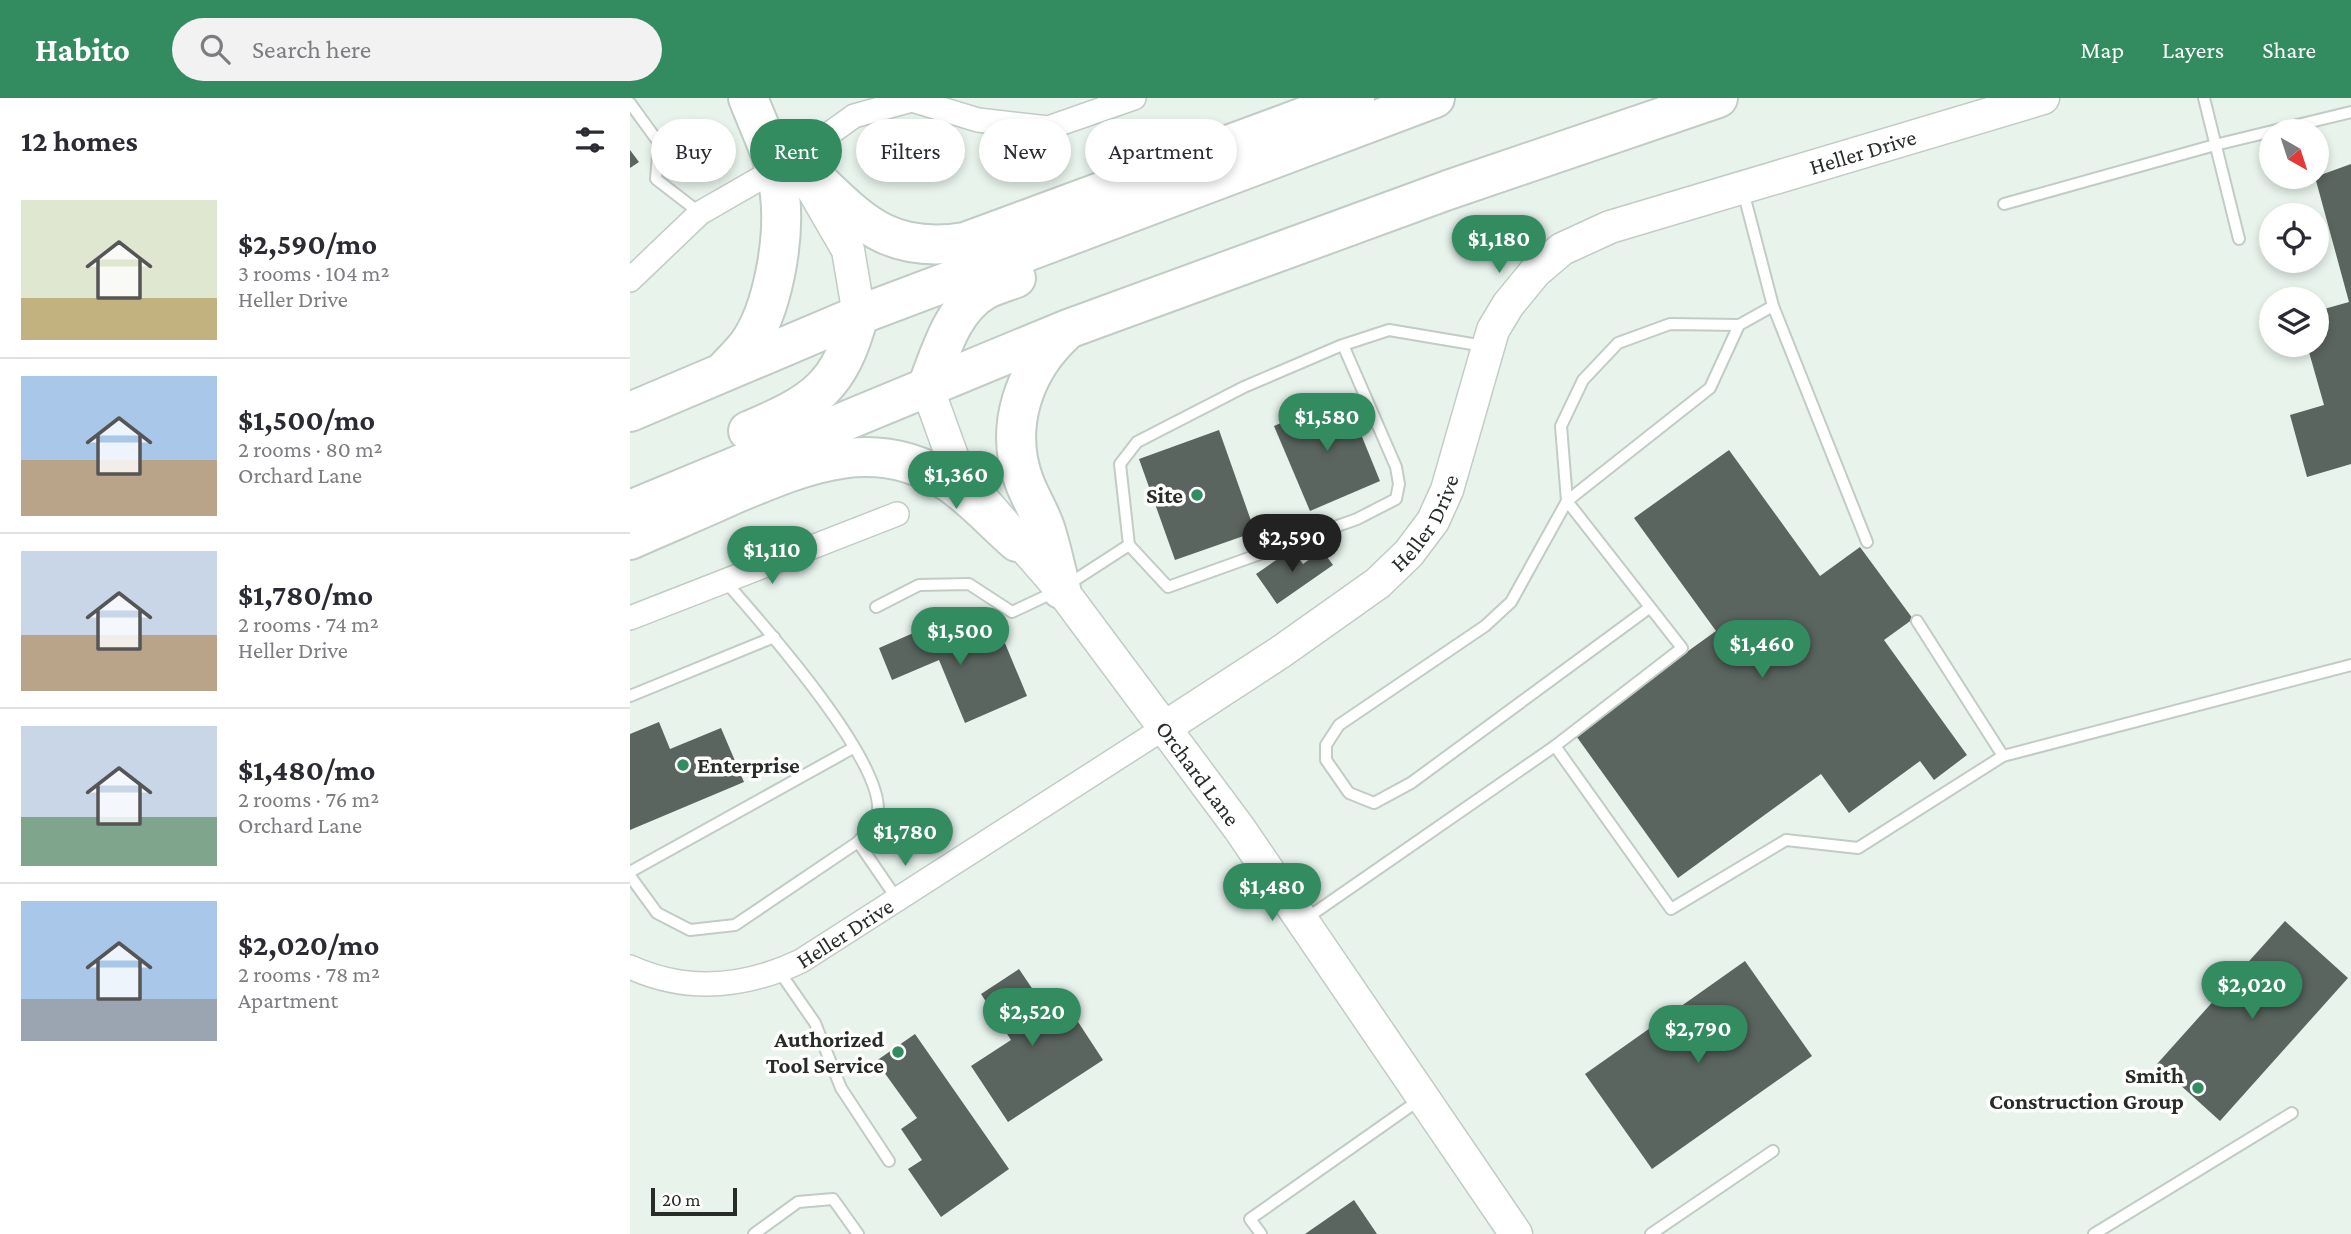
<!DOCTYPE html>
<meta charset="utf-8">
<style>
:root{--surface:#fff;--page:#f2f2f3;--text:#2b2b33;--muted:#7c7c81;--line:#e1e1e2;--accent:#338b60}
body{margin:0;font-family:"Crimson Pro",serif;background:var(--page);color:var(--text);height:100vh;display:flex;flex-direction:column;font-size:26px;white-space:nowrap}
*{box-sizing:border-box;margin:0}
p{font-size:23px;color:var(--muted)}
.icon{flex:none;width:38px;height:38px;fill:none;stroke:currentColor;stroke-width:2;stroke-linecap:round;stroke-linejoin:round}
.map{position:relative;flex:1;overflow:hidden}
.panel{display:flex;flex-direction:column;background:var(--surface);width:630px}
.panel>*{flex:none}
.hud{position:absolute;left:21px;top:21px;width:665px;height:63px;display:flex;gap:14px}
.needle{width:46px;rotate:141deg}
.tools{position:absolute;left:1629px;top:21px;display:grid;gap:14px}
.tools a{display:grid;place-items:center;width:70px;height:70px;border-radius:50%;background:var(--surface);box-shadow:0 4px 10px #0003;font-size:35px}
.scale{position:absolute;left:21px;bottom:18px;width:86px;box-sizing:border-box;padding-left:7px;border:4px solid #272c29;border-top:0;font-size:19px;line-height:24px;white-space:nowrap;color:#272c29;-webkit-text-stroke:5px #fff;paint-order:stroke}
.price{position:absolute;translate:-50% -60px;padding:0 16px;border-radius:24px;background:var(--accent);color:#fff;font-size:23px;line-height:46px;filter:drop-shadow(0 2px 4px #0008)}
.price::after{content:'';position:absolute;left:50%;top:42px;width:21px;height:16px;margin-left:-10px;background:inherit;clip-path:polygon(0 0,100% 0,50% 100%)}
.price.current{background:#222;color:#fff}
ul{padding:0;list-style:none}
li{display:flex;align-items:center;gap:21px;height:175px;padding:0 21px}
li+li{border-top:2px solid var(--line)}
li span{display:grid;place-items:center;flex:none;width:196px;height:140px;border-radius:0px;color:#555}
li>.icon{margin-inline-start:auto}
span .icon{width:84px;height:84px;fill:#fffc;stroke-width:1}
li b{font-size:30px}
h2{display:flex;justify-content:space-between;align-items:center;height:84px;padding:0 21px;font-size:30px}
.chip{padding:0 24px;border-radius:32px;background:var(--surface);box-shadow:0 4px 10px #0003;font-size:24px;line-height:63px}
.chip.current{background:var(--accent);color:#fff}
header{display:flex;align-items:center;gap:42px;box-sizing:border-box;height:98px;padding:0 35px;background:var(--accent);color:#fff}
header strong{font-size:33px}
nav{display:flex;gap:38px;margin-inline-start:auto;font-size:24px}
.search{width:490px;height:63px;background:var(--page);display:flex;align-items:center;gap:18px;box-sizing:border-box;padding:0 24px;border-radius:38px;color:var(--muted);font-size:26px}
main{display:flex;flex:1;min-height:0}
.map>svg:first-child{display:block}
.building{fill:#5b655f}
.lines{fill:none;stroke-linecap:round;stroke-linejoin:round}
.lane-casing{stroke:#c0ccc5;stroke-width:14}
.street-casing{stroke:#c0ccc5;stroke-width:26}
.secondary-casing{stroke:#c0ccc5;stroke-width:35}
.highway-casing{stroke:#c0ccc5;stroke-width:42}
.lane{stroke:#fff;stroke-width:10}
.street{stroke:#fff;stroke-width:23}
.secondary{stroke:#fff;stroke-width:32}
.highway{stroke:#fff;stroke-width:38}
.poi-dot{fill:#338b60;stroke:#fff;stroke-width:2.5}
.labels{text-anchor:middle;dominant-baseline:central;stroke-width:7;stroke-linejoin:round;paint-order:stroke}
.street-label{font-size:23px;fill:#272c29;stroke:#fff}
.poi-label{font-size:23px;font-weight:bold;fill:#272c29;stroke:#fff;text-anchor:end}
</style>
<header>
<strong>Habito</strong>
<div class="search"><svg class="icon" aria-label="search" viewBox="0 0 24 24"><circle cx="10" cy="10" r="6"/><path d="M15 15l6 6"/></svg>Search here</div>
<nav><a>Map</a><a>Layers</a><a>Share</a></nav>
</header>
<main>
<section class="panel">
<h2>12 homes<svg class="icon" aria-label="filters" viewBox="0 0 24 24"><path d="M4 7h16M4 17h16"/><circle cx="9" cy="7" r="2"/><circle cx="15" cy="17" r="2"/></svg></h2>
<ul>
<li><span style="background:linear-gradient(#dfe7d0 70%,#c2b280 0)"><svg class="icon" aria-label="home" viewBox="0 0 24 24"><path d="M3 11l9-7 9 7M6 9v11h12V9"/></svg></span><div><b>$2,590/mo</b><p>3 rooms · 104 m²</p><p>Heller Drive</p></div></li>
<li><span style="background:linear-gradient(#a9c7e8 60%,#b9a48a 0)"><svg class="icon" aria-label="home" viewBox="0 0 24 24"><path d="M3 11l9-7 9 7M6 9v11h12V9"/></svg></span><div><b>$1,500/mo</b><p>2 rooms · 80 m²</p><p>Orchard Lane</p></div></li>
<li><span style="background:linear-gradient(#c9d6e8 60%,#b9a48a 0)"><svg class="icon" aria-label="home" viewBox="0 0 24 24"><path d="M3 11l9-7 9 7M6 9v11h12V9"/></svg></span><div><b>$1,780/mo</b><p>2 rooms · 74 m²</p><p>Heller Drive</p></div></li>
<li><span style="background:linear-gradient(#c9d6e8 65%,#7fa58c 0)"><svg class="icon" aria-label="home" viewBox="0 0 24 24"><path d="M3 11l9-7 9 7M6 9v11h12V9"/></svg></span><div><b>$1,480/mo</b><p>2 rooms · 76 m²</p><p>Orchard Lane</p></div></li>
<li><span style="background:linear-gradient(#a9c7e8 70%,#9aa5b1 0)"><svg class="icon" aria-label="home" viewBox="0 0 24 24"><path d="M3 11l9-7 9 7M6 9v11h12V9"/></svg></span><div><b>$2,020/mo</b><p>2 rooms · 78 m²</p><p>Apartment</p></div></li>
</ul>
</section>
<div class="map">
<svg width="1721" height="1136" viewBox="0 0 1721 1136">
<rect width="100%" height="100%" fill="#e8f3ec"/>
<g class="building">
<path d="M0 52 9 64 0 70Z"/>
<path d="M1721 66V366L1677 379 1660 317 1694 307 1677 247H1687V213L1719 204 1685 79Z"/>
<path d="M715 297 750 383 680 413 644 328Z"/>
<path d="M589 332 625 434 545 462 509 361Z"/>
<path d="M1099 352 1190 478 1230 449 1283 521 1254 542 1337 657 1304 682 1290 663 1219 715 1191 676 1048 780 944 635 1086 533 1004 420Z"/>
<path d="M662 451 673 466 692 452 703 467 647 506 626 476Z"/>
<path d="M320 519 335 553 372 538 397 598 335 625 309 562 262 582 249 550Z"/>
<path d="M29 624 40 651 91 630 114 684 0 732V636Z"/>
<path d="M1655 823 1718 880 1590 1023 1527 966Z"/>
<path d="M1115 863 1182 958 1022 1071 955 976Z"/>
<path d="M389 871 418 914 435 904 473 962 378 1024 341 968 381 942 351 896Z"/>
<path d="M285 936 379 1071 311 1119 278 1071 292 1062 271 1031 287 1020 246 963Z"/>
<path d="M724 1102 747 1136H675Z"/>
</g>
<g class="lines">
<g class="lane-casing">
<g id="lane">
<path d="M1574 0 1609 141"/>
<path d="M0 5 29 45 26 81 70 115"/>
<path d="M1374 106 1585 47 1721 14"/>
<path d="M1143 208 1237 444"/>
<path d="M713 247 766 369 769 386 766 401 727 421 538 489 499 447 490 366 507 344 614 289 710 248 713 247 759 232 854 248"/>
<path d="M95 483C129 522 261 669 247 719 245 727 233 737 228 744L267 801"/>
<path d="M246 509 289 487 339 486 382 514 431 491 499 447"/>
<path d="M1019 510 781 685 744 705 719 695 696 662V647L709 627 855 528 881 504 937 403 931 328 953 282 988 245 1040 226 1109 227"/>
<path d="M1287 523 1373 658"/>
<path d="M0 598 144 539"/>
<path d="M925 648 1052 550 937 403 1080 290 1109 227 1143 208 1113 93"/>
<path d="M0 774 223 650"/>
<path d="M0 778 27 815 60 832 105 827 228 744"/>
<path d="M674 822 925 648 1041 811 1156 742 1228 750 1373 658 1721 567"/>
<path d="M149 873 185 925 211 990 259 1063"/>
<path d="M124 1136 168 1104 203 1101 228 1136"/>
<path d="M631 1136 620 1121 792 1000"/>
<path d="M1021 1136 1143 1053"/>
<path d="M1464 1136 1662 1015"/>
</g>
</g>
<g class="street-casing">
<g id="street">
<path d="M0 182 70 115 164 61 224 18 282 2 348 22 418 30 504 0"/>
<path d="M0 520 267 416"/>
<path id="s1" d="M0 869C57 895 114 890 171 863L534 630"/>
</g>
</g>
<g class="secondary-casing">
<g id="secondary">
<path d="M178 83 218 152 229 217"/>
<path id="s2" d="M297 289 327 372 431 491 609 730 886 1136"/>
<path id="s3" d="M534 630 652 553 748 485 779 455 803 423 817 392 863 232 878 207 905 174 932 151 980 129 1413 0"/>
</g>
</g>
<g class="highway-casing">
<g id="highway">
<path d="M164 61C223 112 247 158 335 144L725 0"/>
<path d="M95 272C102 264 110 257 117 248 143 213 155 141 150 97 147 64 130 31 118 0"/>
<path d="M297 289C310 256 322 210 355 192 364 187 376 184 386 180"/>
<path d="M0 314 229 217 805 0"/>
<path d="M118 333C186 304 209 290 229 217"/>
<path d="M0 412 438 231 818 92 1088 0"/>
<path d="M0 442C36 426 72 411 107 395 179 365 246 337 319 384 343 400 365 425 387 444"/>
<path d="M431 491C426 472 422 452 416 433 411 416 400 400 394 383 374 329 394 272 434 235"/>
</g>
</g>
<use href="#lane" class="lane"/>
<use href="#street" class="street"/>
<use href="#secondary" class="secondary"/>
<use href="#highway" class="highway"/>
</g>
<g class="poi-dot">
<circle cx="567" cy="397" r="7"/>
<circle cx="53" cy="667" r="7"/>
<circle cx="268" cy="954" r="7"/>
<circle cx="1568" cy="990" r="7"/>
</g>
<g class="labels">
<g class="street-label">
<text stroke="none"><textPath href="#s3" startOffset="966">Heller Drive</textPath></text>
<text stroke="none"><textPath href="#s3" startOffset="336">Heller Drive</textPath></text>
<text stroke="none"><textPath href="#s2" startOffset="476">Orchard Lane</textPath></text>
<text stroke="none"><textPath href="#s1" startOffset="229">Heller Drive</textPath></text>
</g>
<g class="poi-label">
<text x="553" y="397">Site</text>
<text x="67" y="667" text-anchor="start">Enterprise</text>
<text x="254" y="941">Authorized<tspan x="254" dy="26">Tool Service</tspan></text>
<text x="1554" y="977">Smith<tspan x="1554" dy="26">Construction Group</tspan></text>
</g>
</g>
</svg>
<div class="tools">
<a><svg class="needle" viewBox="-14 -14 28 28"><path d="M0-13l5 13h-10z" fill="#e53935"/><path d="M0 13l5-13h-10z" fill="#7c7c81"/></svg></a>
<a><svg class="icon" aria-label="locate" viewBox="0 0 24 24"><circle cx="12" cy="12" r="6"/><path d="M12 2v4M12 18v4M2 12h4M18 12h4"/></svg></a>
<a><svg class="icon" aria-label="layers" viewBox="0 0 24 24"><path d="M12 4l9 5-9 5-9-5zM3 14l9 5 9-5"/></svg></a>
</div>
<div class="scale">20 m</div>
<b class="price" style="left:869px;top:177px">$1,180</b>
<b class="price" style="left:697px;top:355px">$1,580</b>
<b class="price" style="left:326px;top:413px">$1,360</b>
<b class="price current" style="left:662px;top:476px">$2,590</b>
<b class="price" style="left:142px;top:488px">$1,110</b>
<b class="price" style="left:330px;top:569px">$1,500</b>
<b class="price" style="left:1132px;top:582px">$1,460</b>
<b class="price" style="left:275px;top:770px">$1,780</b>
<b class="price" style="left:642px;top:825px">$1,480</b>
<b class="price" style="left:1622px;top:923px">$2,020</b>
<b class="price" style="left:402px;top:950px">$2,520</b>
<b class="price" style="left:1068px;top:967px">$2,790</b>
<div class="hud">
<a class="chip">Buy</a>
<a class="chip current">Rent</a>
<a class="chip">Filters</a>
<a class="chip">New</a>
<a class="chip">Apartment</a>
</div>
</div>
</main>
